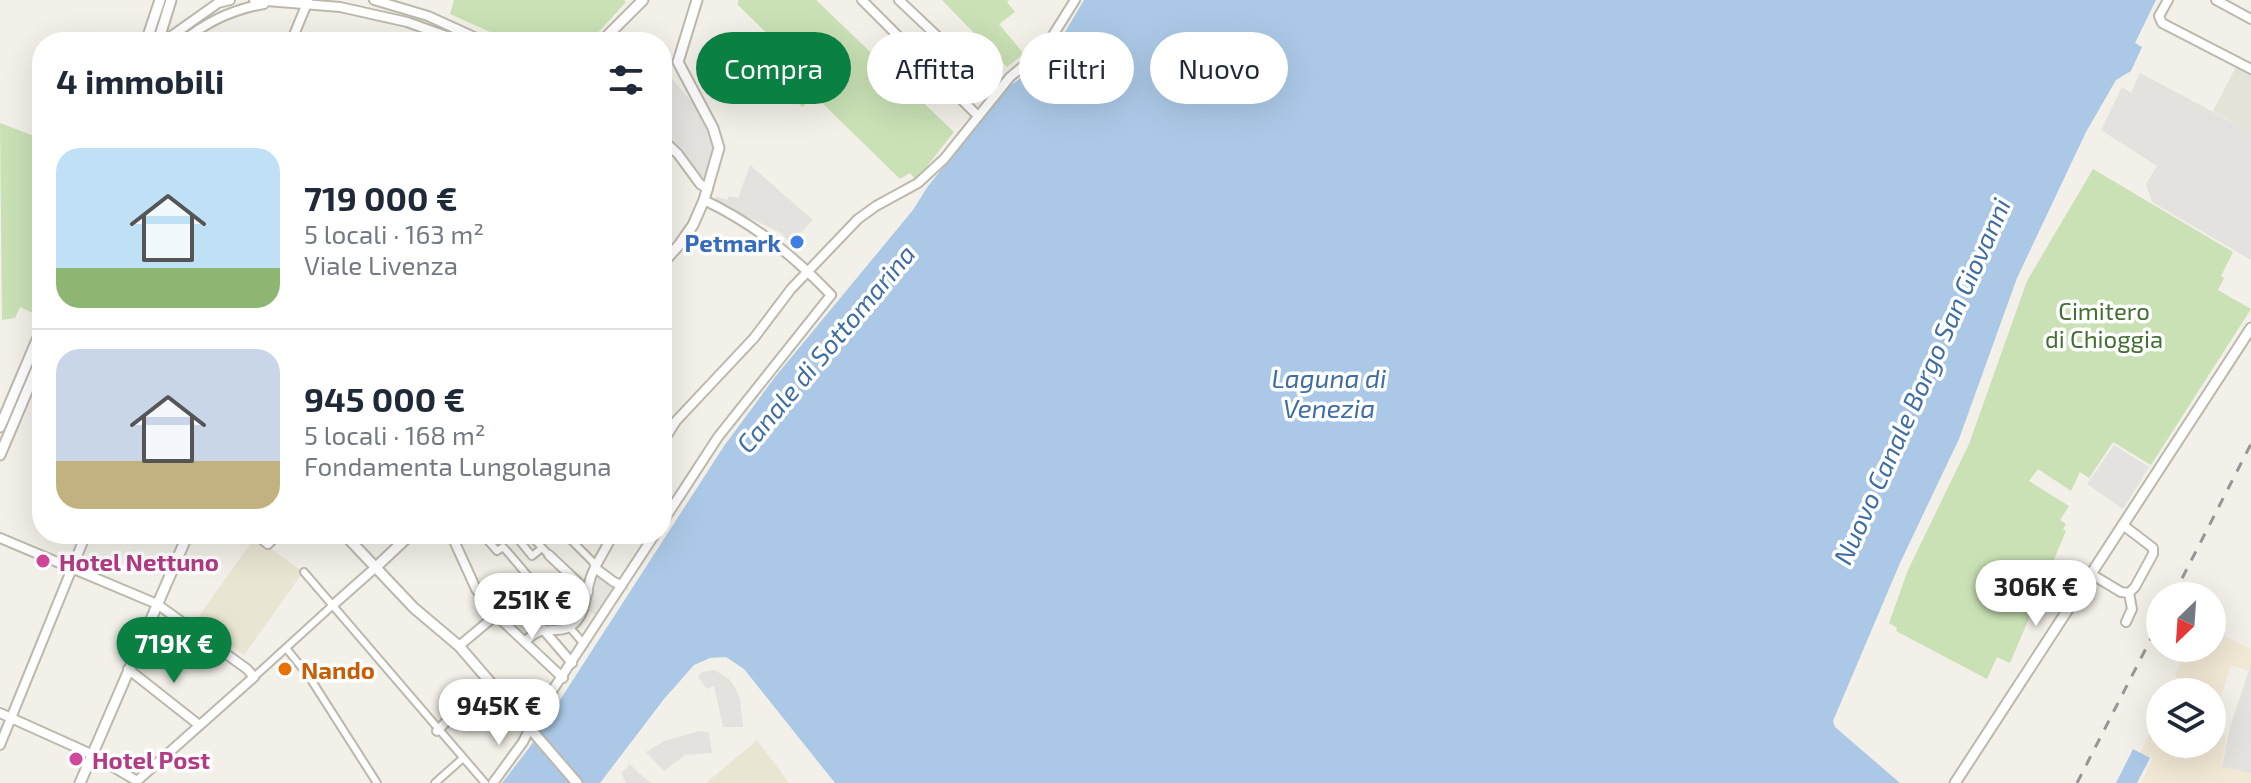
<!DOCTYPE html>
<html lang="it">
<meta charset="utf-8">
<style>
:root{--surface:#fff;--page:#f2f2f3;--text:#1f2937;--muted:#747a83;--line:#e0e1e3;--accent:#0b8043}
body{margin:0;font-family:"Exo 2",sans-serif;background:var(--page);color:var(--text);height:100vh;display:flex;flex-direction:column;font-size:30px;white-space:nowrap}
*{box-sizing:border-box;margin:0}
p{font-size:26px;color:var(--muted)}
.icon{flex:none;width:44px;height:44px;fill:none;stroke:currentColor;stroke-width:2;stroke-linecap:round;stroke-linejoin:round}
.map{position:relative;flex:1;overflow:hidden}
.details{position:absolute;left:32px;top:32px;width:640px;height:512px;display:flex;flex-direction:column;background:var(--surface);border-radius:32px;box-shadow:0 8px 32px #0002}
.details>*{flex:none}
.top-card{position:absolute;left:696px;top:32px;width:760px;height:72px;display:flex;gap:16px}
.needle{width:52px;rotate:205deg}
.tools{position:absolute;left:2146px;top:582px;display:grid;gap:16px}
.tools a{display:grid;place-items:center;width:80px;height:80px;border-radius:50%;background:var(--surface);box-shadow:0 8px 32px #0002;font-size:40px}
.price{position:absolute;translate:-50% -68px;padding:0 18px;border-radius:28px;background:#fff;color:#222;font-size:26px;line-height:52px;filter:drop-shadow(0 2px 4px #0008)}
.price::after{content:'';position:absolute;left:50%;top:48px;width:24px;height:18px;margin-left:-12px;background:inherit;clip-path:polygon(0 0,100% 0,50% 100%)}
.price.current{background:var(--accent);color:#fff}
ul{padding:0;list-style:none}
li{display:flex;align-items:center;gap:24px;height:200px;padding:0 24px}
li+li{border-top:2px solid var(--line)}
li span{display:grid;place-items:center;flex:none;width:224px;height:160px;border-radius:24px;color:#555}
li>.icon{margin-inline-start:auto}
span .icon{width:96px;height:96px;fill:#fffc;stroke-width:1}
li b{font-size:34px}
h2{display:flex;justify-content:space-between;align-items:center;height:96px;padding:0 24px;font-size:34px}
.chip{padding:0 28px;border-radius:36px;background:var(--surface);box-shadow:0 8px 32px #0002;font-size:28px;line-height:72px}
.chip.current{background:var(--accent);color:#fff}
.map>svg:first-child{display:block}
.residential{fill:#e5e2d7}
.commercial{fill:#f1e8d5}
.education{fill:#e9e5d3}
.green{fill:#c9e1b5}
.parking{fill:#e3e2df}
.water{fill:#abc9e7}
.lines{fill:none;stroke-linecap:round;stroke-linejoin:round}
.pedestrian-casing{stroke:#bcb8ac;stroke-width:10}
.minor-casing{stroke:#bcb8ac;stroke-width:12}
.tertiary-casing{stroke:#bcb8ac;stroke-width:13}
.pedestrian{stroke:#fff;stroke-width:6}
.minor{stroke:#fff;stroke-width:8}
.tertiary{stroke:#fff;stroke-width:9}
.rail{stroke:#969696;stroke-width:3;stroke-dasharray:10 10;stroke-linecap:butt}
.shop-dot{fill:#3f7fe0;stroke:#fff;stroke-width:3}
.hotel-dot{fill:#d1479c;stroke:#fff;stroke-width:3}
.food-dot{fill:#e8710a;stroke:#fff;stroke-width:3}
.labels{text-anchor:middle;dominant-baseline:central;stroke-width:7;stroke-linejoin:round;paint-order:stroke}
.shop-label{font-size:24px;font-weight:bold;fill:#366cbe;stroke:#fff;text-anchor:end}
.park-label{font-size:24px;fill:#436f32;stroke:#fff}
.hotel-label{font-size:24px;font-weight:bold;fill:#b23c85;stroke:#fff;text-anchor:start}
.food-label{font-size:24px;font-weight:bold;fill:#c56008;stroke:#fff;text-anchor:start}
.water-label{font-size:26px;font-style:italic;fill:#3e6ea3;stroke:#fff}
</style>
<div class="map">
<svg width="2251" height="783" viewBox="0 0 2251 783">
<rect width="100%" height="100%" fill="#f2f0e8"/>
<path class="residential" d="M2237 65 2251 72V132L2213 111Z"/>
<g class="commercial">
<path d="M2212 630 2251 649V664L2248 671 2231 665 2212 725V692H2171L2178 678 2175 675 2189 648H2212Z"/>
<path d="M2160 714V744H2212V730L2226 737 2222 767 2251 773V783H2141L2153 759 2140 753Z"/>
</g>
<g class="education">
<path d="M255 537 303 572 244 655 196 620Z"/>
<path d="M757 740 789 783H706Z"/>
</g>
<g class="green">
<path d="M454 0H624L626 2 595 36 584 42H512L450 14Z"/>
<path d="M738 0H816L954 132 916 180 910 173 900 179 815 96 802 107 763 68 783 49 738 5Z"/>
<path d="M942 0H1009L1007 2 1015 12 999 24 1024 54 1007 67Z"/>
<path d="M0 123 42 139V290L33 313 20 307 15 318 2 320Z"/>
<path d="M2093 169 2233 252 2221 276 2224 278 2218 290 2251 309 2151 465 2113 442 2089 478 2080 472 2071 491 2038 469 2029 481 2069 506 2060 520 2066 524 2063 529 2066 531 2010 663 1997 657 1987 679 1896 631 1897 628 1889 623 1908 570 1969 444 2027 281Z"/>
</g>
<g class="parking">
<path d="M662 67 695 106 706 129 713 148 705 178 699 174 682 149 662 131Z"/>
<path d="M2140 73 2251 132V260L2152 202 2146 184 2157 166 2101 130 2122 87 2131 93Z"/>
<path d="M750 165 813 220 793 241H788L781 233 715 201 716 196 727 200 729 196 738 198Z"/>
<path d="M2114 445 2149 467 2123 509 2087 484Z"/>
<path d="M595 575 614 586 595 615 585 607Z"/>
<path d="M2251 664V773L2222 767 2230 727Z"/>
<path d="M715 670 729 679 736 689 740 699 743 727H723L714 686 707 689 698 677 702 672Z"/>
<path d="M699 731 709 732 712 753 685 755 664 771 646 752 664 741Z"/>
<path d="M630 764 639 773 651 783H626L621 773Z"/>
</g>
<g class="water">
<path d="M1084 0H2156L2135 43 2142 47 2131 71 2116 80 2086 132 2017 278 1959 439 1900 563 1833 721 1835 727 1900 783H835L744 669 726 657 710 658 694 665 664 699 600 783H502L529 748 724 446 775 377 913 210 928 186 1010 86 1052 54Z"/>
<path d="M2133 749 2150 758 2137 783H2116Z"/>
</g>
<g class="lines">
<g class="pedestrian-casing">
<g id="pedestrian">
<path d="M482 534 497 551 503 547C532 579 556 612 584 644"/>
<path d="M514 534 532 556 542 548"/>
<path d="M529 534 549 555"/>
<path d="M565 534 593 562 595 568"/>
<path d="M304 572 485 783"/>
<path d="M286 648 310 678 377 783"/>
<path d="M254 677 333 605"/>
<path d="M435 783 462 759"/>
</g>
</g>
<g class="minor-casing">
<g id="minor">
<path d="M254 0 340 7 407 22 463 42"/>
<path d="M374 0 428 16 485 42"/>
<path d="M862 0 978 116"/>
<path d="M899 0 957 55"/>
<path d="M2168 0 2159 16 2162 23 2251 69"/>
<path d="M2216 0 2251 19"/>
<path d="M163 42 218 3 230 0"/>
<path d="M182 42C206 22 234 9 264 4"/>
<path d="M291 42 308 1"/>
<path d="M662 139 678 154 700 184 708 189"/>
<path d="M662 443 676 421 754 338 791 289 858 219 876 206 918 183 944 159 1010 77 1045 48 1075 0"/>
<path d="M662 523 718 437 831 295C793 255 754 224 704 200"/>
<path d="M255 534 268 544 278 534"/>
<path d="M451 534 476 589 496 615 459 646"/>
<path d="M0 538 157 604 247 669 254 677 137 781 91 754 0 713"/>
<path d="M549 555 588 592"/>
<path d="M595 568 614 582 622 585"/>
<path d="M2091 574 2121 592 2129 593 2135 587 2153 554V548L2123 525"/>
<path d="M516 598 572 663"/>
<path d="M333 605 376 567"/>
<path d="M496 615 563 678"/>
<path d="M2126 622 2132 609 2129 593"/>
<path d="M525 642C544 621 555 636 571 626 588 615 585 590 592 574 598 560 607 547 613 534"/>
<path d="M128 669 199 725"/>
<path d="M437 731 488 679"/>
<path d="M0 745 86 534"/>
<path d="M493 783 523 742 537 714 655 534"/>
</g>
</g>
<g class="tertiary-casing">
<g id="tertiary">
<path d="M146 42 160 0"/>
<path d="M158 42 171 0"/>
<path d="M601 42 643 0"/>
<path d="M662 264 679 245 693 225 704 200 719 148 713 128 678 62 697 0"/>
<path d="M0 427 42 328"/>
<path d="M0 455 42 356"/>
<path d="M344 534 414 608 459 646 577 783"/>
<path d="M376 567 411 534"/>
<path d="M80 783 188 534"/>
<path d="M1955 783 2251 328"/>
</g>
</g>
<use href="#pedestrian" class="pedestrian"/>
<use href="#minor" class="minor"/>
<use href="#tertiary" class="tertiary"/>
<g class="rail">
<path d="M2173 596 2251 444"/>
<path d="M2077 783 2160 621"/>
</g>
</g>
<circle class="shop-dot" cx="797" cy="242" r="8"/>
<g class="hotel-dot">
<circle cx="43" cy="561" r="8"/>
<circle cx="76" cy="759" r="8"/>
</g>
<circle class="food-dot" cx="285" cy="669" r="8"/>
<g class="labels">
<g class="shop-label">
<text x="781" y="242">Petmark</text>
</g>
<g class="park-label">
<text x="2104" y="310">Cimitero<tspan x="2104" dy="28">di Chioggia</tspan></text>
</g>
<g class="hotel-label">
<text x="59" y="561">Hotel Nettuno</text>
<text x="92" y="759">Hotel Post</text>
</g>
<g class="food-label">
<text x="301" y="669">Nando</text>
</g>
<g class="water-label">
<text transform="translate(825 348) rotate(-50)">Canale di Sottomarina</text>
<text x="1329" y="377">Laguna di<tspan x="1329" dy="30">Venezia</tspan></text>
<text transform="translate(1921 381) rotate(-66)">Nuovo Canale Borgo San Giovanni</text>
</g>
</g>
</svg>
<div class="tools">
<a><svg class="needle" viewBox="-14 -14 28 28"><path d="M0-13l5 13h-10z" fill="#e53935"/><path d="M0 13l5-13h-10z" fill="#747a83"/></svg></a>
<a><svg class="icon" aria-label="layers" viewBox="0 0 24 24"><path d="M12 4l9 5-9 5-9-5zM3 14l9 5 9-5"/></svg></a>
</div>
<b class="price" style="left:2036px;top:628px">306K €</b>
<b class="price" style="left:532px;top:641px">251K €</b>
<b class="price current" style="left:174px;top:685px">719K €</b>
<b class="price" style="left:499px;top:747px">945K €</b>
<div class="top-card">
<a class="chip current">Compra</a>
<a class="chip">Affitta</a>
<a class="chip">Filtri</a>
<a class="chip">Nuovo</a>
</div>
<section class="details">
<h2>4 immobili<svg class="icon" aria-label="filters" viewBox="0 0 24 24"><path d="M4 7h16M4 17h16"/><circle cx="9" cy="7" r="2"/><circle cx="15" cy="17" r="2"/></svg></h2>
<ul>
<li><span style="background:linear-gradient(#bfe0f5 75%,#8fb573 0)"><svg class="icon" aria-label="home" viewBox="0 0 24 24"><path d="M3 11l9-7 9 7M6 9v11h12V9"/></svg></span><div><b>719 000 €</b><p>5 locali · 163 m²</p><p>Viale Livenza</p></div></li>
<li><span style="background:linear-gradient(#c9d6e8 70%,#c2b280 0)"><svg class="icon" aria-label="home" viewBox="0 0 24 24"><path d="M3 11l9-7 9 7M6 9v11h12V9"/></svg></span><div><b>945 000 €</b><p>5 locali · 168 m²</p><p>Fondamenta Lungolaguna</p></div></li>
</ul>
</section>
</div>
